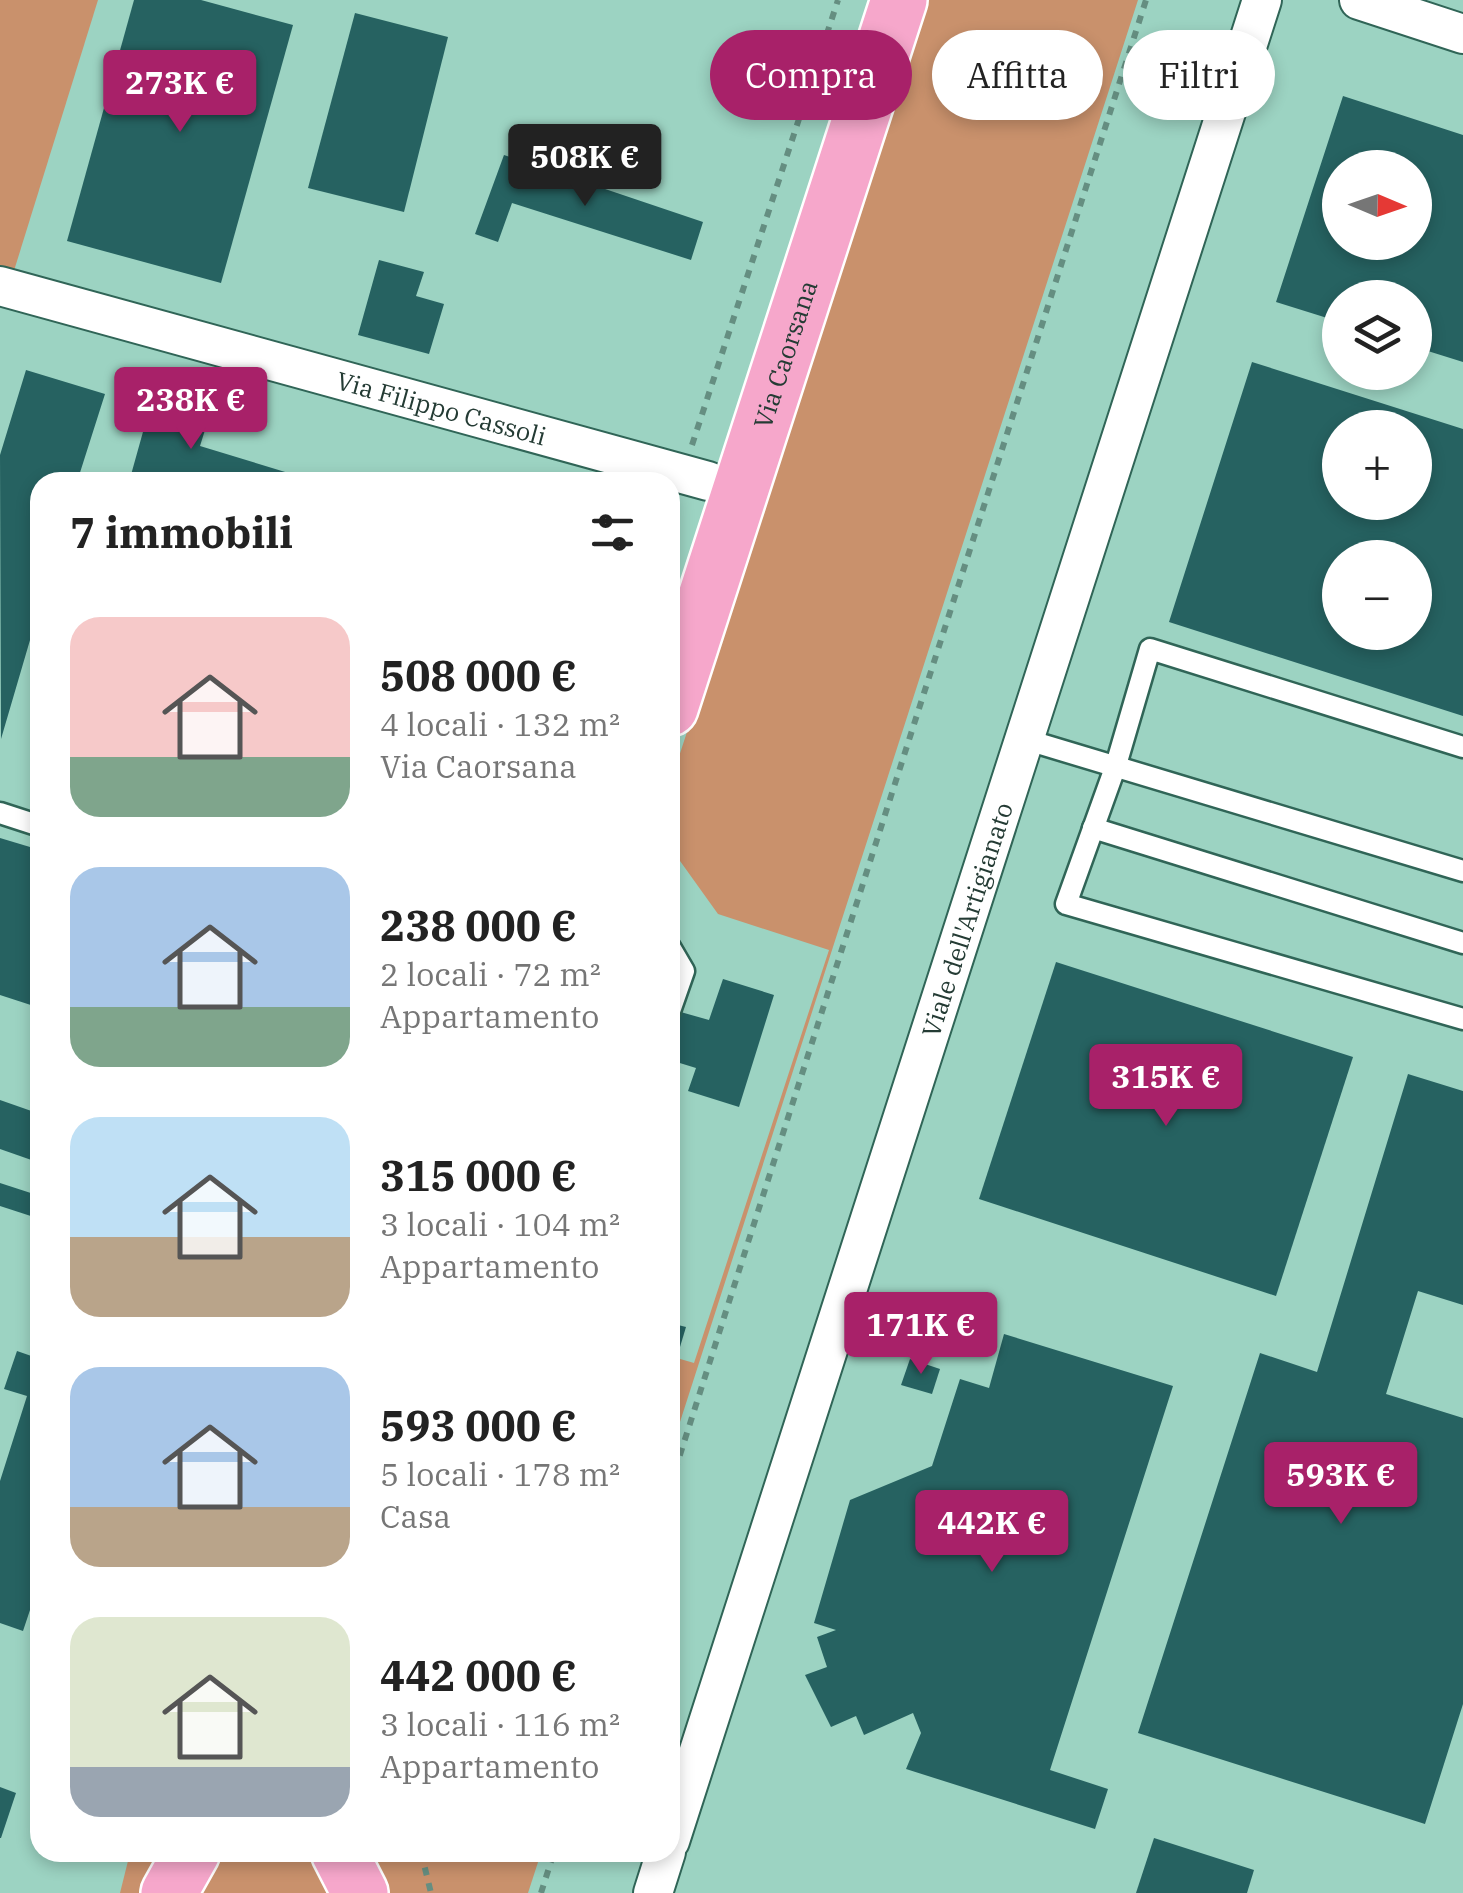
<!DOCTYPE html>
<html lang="it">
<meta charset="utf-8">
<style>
:root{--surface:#fff;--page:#f2f2f2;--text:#222;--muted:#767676;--accent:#a82169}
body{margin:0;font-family:"IBM Plex Serif",serif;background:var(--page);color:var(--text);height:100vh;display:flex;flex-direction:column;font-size:38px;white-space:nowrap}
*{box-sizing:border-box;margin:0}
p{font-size:32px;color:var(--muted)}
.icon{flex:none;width:55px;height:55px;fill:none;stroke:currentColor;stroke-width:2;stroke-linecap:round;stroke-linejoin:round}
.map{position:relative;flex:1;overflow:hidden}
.details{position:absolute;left:30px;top:472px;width:650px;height:1390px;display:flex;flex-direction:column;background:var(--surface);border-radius:30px;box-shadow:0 5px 15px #0003}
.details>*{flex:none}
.hud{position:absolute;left:710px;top:30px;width:602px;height:90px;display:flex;gap:20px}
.needle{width:65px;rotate:92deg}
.buttons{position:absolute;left:1322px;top:150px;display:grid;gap:20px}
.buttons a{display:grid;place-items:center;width:110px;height:110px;border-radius:50%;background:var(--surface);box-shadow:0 5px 15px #0003;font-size:50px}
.price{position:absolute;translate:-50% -85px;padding:0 22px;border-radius:10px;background:var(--accent);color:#fff;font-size:32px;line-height:65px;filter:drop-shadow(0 2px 5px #0008)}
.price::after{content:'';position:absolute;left:50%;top:60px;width:30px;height:22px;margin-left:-15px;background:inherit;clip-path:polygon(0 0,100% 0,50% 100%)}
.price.current{background:#222;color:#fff}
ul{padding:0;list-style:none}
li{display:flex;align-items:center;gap:30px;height:250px;padding:0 40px}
li span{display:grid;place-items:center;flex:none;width:280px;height:200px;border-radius:30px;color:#555}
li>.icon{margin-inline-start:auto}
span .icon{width:120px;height:120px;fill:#fffc;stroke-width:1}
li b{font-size:42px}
h2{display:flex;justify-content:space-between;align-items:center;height:120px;padding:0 40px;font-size:42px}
.tag{padding:0 35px;border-radius:45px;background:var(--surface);box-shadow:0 5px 15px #0003;font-size:35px;line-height:90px}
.tag.current{background:var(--accent);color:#fff}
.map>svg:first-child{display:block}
.green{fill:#c9916c}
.building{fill:#266261;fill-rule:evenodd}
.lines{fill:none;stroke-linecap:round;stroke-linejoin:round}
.lane-casing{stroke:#306557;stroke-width:25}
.street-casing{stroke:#306557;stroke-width:42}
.primary-casing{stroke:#fff;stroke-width:60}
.path{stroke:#658e81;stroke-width:6;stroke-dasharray:8 8;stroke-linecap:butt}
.lane{stroke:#fff;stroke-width:20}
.street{stroke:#fff;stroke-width:38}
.primary{stroke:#f6a7cb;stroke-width:55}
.labels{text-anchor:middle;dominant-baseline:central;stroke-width:10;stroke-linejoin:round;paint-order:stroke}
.street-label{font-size:25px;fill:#243b34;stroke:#a8e0cf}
</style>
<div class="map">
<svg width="1463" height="1893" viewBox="0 0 1463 1893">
<rect width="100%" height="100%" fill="#9cd3c2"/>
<g class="green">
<path d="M0 0H98L8 290 0 287Z"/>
<path d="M926 0H1138L670 1453V1356L694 1363 829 950 718 914 670 847V784Z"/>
<path d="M130 1853H541L528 1893H120Z"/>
</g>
<g class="building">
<path d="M134 0H201L293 25 221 283 67 241Z"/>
<path d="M355 13 448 37 404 212 308 188Z"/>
<path d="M1343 96 1463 135V362L1415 347V298H1340V322L1276 302ZM1340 168H1415V242H1340Z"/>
<path d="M504 155 703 222 691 260 512 203 498 242 475 234Z"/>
<path d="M379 260 424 272 416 296 444 304 429 354 358 335Z"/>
<path d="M1252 362 1463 429V716L1169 622ZM1340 428H1415V502H1340ZM1340 558H1415V632H1340Z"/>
<path d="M26 370 105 394 77 482H40V606L1 739 0 455Z"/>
<path d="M153 396 210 414 200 446 318 482H129Z"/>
<path d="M0 838 40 850V1008L0 995Z"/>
<path d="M1056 962 1353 1057 1276 1296 979 1199Z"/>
<path d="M723 979 774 995 739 1107 688 1091 696 1068 670 1060V1009L709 1020Z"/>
<path d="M1408 1074 1463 1091V1305L1418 1291 1386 1394 1463 1418V1704L1425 1824 1138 1733 1260 1353 1317 1372Z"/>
<path d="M0 1100 40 1114V1163L0 1149Z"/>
<path d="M0 1183 40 1196V1219L0 1206Z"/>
<path d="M670 1323 686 1327 680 1347 670 1344Z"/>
<path d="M1004 1334 1173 1386 1050 1770 1108 1789 1095 1829 906 1769 921 1733 913 1713 864 1735 856 1716 831 1727 805 1675 827 1667 817 1637 836 1630 814 1623 850 1500 932 1466 960 1379 989 1388Z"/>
<path d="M17 1351 40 1359V1580L23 1631 0 1623V1481L27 1396 4 1389Z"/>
<path d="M910 1359 940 1369 932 1394 901 1385Z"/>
<path d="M0 1787 16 1793 1 1838H0Z"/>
<path d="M1154 1838 1254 1870 1247 1893H1136Z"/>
</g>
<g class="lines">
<g class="lane-casing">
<g id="lane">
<path d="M1024 739 1463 871"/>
<path d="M1463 747 1150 649 1116 765 1066 904 1463 1019"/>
<path d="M0 813 40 826"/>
<path d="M1093 828 1463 943"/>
<path d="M670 947 684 971 670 1011"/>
</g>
</g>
<g class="street-casing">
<g id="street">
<path d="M1359 0 1463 34"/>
<path id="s1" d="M0 286 708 481"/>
<path id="s2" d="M670 1841 1262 0"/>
<path d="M653 1893 666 1852"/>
</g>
</g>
<g class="primary-casing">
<g id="primary">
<path id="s3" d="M670 708 899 0"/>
<path d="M339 1852 360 1893"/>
<path d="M169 1893 192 1852"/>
</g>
</g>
<g class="path">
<path d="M692 445 838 0"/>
<path d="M670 1486 1146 0"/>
<path d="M421 1852 431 1893"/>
<path d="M541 1893 554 1852"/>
</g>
<use href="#lane" class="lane"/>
<use href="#street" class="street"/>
<use href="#primary" class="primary"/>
</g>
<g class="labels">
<g class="street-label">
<text stroke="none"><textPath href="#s3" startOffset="372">Via Caorsana</textPath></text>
<text stroke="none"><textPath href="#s1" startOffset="458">Via Filippo Cassoli</textPath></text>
<text stroke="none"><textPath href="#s2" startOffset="968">Viale dell'Artigianato</textPath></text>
</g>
</g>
</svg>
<div class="buttons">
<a><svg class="needle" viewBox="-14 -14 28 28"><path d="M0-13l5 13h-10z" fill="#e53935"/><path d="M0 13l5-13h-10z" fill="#767676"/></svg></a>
<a><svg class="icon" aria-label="layers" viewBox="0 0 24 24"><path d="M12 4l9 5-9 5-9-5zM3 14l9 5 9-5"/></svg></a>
<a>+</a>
<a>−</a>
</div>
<b class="price" style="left:180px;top:135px">273K €</b>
<b class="price current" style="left:585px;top:209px">508K €</b>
<b class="price" style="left:191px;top:452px">238K €</b>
<b class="price" style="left:1166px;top:1129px">315K €</b>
<b class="price" style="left:921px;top:1377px">171K €</b>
<b class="price" style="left:1341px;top:1527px">593K €</b>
<b class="price" style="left:992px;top:1575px">442K €</b>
<div class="hud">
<a class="tag current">Compra</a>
<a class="tag">Affitta</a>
<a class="tag">Filtri</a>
</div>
<section class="details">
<h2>7 immobili<svg class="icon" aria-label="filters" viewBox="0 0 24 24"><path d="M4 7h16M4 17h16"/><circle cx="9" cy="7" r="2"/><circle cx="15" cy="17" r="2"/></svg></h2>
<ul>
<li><span style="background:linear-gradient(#f6c9c9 70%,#7fa58c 0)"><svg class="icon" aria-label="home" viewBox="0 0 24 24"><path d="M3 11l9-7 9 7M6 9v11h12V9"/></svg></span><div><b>508 000 €</b><p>4 locali · 132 m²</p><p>Via Caorsana</p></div></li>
<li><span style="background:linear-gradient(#a9c7e8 70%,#7fa58c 0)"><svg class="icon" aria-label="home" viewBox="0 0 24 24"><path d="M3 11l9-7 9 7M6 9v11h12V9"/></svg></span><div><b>238 000 €</b><p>2 locali · 72 m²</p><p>Appartamento</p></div></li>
<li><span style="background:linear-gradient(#bfe0f5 60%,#b9a48a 0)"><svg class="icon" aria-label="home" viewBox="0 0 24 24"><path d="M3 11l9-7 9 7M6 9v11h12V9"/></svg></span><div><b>315 000 €</b><p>3 locali · 104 m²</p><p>Appartamento</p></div></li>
<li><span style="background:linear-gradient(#a9c7e8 70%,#b9a48a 0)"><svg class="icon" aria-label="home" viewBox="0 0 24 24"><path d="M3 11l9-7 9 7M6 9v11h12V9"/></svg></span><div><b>593 000 €</b><p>5 locali · 178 m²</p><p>Casa</p></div></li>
<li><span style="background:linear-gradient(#dfe7d0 75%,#9aa5b1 0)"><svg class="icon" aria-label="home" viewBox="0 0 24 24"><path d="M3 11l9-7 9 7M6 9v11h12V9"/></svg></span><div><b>442 000 €</b><p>3 locali · 116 m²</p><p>Appartamento</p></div></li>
</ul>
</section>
</div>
